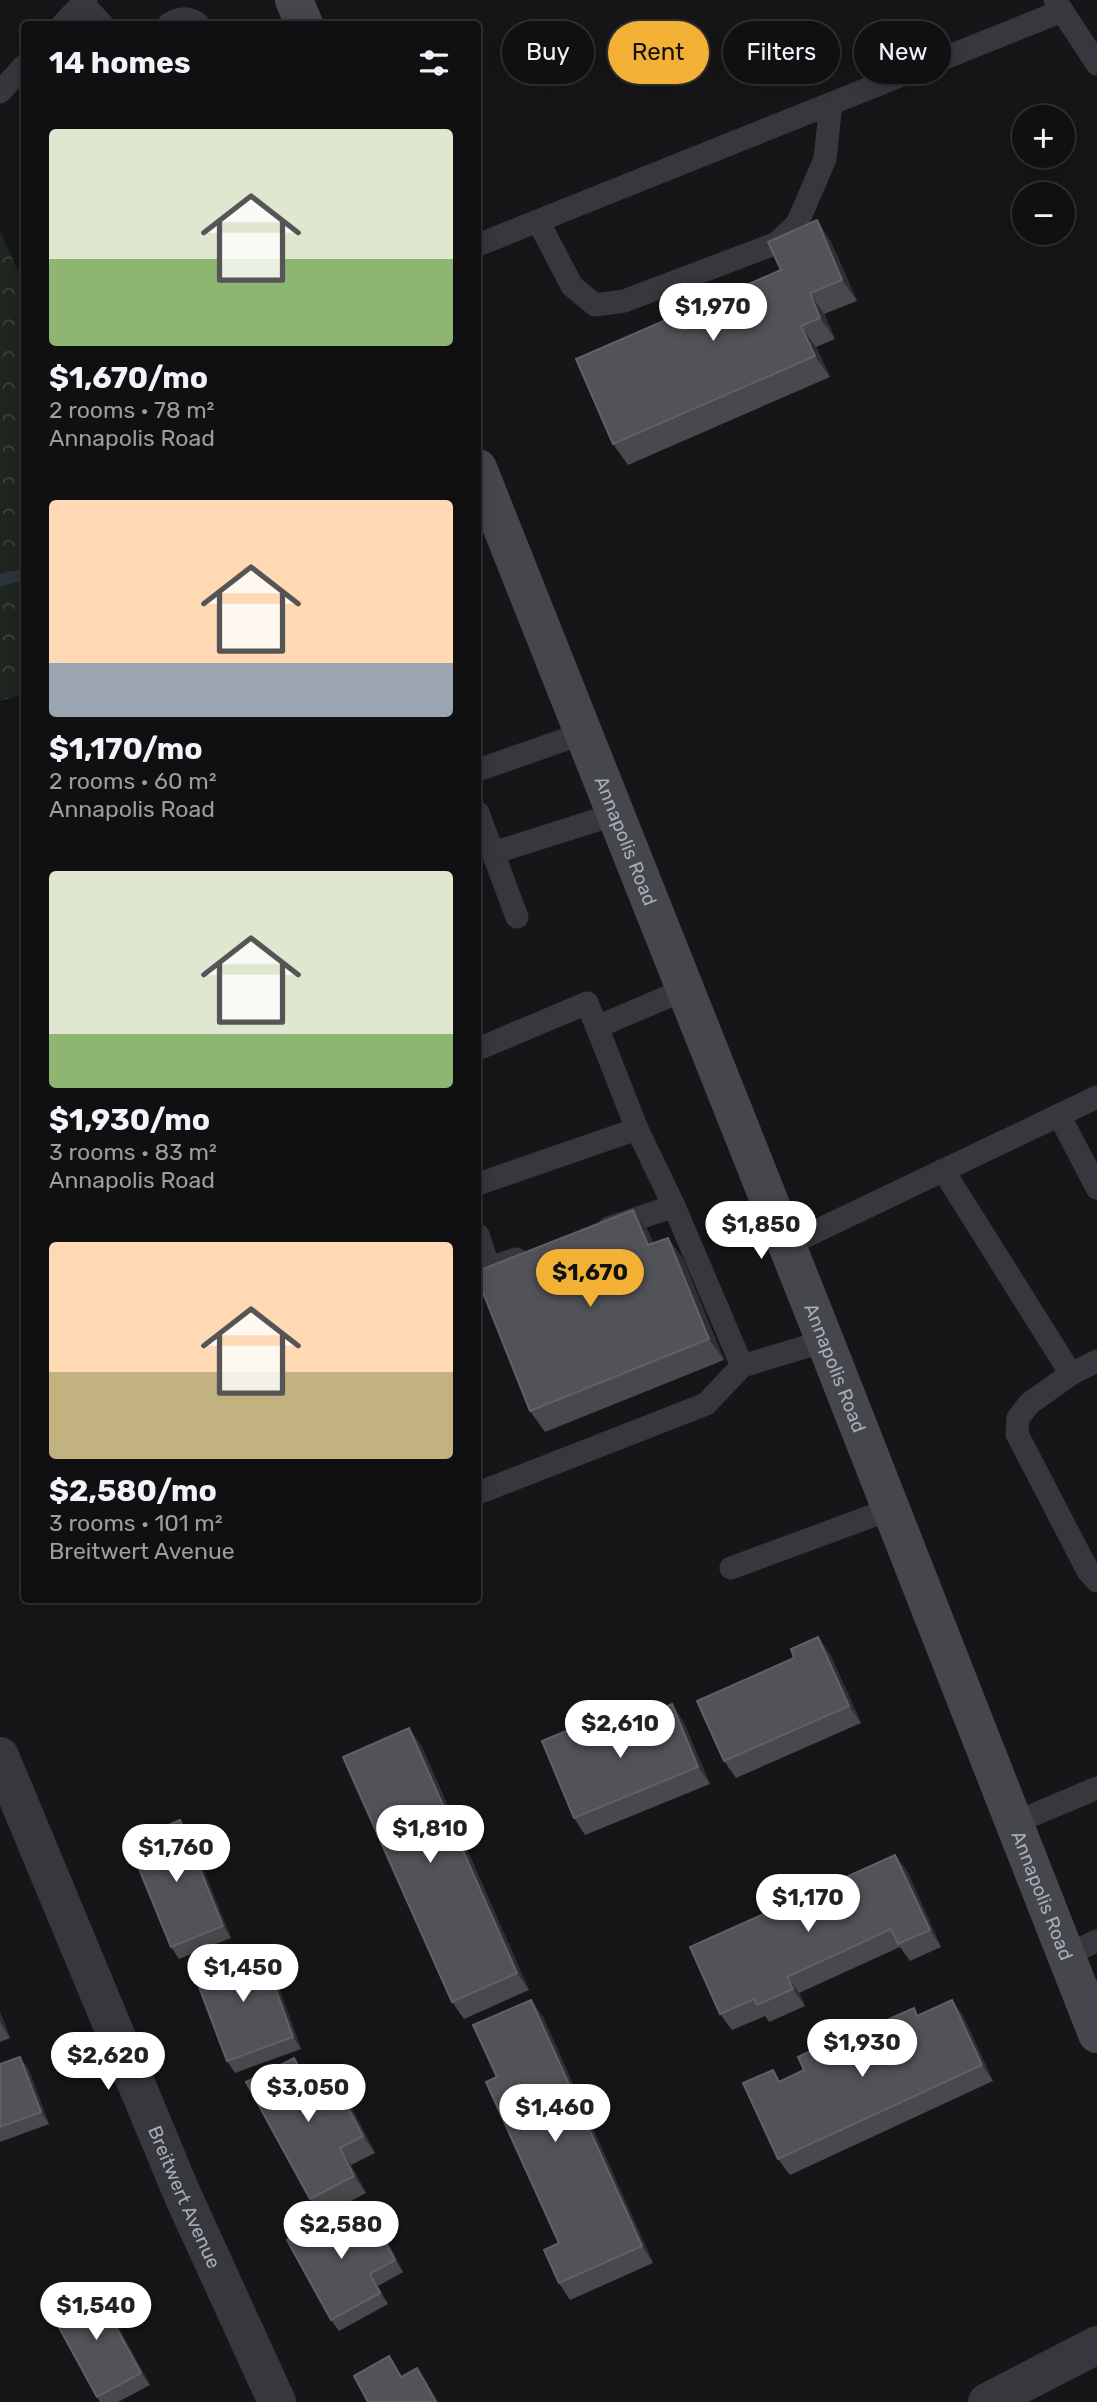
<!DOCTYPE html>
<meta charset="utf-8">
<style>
:root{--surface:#101012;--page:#19191b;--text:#f1f3f6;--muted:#9c9d9f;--line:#303032;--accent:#f2b134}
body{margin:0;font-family:Rubik,sans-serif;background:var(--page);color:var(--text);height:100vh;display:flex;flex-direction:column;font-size:26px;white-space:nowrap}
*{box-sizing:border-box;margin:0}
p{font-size:23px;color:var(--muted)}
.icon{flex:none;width:38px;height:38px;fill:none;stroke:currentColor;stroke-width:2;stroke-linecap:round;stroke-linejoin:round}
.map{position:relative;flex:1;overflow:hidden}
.sheet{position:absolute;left:21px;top:21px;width:460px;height:1582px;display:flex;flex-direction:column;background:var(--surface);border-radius:7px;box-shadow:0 4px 18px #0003,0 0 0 2px var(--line)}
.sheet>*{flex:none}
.hud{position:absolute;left:502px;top:21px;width:488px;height:63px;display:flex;gap:14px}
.buttons{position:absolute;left:1012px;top:105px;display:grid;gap:14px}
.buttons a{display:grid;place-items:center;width:63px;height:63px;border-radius:50%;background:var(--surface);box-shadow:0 4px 18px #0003,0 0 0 2px var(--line);font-size:35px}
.price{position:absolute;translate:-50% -60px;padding:0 16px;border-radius:24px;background:#fff;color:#222;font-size:23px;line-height:46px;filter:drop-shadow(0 2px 4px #0008)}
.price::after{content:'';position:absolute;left:50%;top:42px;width:21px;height:16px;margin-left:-10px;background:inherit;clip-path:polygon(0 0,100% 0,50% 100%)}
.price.on{background:var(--accent);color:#111}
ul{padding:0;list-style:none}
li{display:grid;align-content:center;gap:14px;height:371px;padding:0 28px}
li span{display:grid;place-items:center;height:217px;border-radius:7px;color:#555}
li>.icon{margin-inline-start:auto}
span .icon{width:126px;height:126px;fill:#fffc;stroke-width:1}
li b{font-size:30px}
h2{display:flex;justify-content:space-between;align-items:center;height:84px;padding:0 28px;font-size:30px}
.chip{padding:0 24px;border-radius:32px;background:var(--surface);box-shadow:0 4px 18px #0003,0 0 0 2px var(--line);font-size:24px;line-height:63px}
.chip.on{background:var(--accent);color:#111}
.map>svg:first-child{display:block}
.forest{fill:url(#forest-crowns)}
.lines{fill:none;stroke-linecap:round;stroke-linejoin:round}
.stream{stroke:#2c353c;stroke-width:12}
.lane{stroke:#37383d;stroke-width:23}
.street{stroke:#37383d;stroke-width:38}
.secondary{stroke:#45474d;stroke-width:38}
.wall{fill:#47494d}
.shaded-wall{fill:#2f3033}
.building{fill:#525359;stroke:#5f6168;stroke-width:2}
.labels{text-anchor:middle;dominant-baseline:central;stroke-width:6;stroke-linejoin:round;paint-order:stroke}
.street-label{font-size:19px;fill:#a8adb8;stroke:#111113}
</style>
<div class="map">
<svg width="1097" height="2402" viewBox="0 0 1097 2402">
<defs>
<pattern id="forest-crowns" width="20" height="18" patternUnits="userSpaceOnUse" patternTransform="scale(1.75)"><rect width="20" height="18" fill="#1e261f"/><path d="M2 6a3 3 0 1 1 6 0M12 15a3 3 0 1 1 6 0" fill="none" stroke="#3c433d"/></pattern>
</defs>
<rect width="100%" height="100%" fill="#161618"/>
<path class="forest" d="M0 230 24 286V694L0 701Z"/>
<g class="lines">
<path class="stream" d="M0 580 24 575"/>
<g class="lane">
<path d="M1055 0 1097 64"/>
<path d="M83 4 102 24"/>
<path d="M63 24 86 0"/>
<path d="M169 24C179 18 188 16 198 24"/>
<path d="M0 92 24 66"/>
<path d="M538 221 572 286 595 305 624 301 777 243 797 224 825 159 831 104"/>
<path d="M478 245 1062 11"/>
<path d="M478 770 584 733"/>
<path d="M478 813 517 917"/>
<path d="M493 853 616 814"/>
<path d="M597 1027 637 1129"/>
<path d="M478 1049 587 1003 597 1027 686 989"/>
<path d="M1059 1115 1097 1188"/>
<path d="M943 1170 1071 1374 1030 1403 1018 1418 1017 1434 1088 1571 1097 1581"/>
<path d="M478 1184 637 1129 674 1206 609 1228"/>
<path d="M674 1206 742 1366 825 1341"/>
<path d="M478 1235 489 1268 516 1259"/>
<path d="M787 1245 1097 1097"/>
<path d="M1071 1374 1097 1361"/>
<path d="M478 1493 706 1404 742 1366"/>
<path d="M731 1568 891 1509"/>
<path d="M1014 1823 1097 1788"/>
<path d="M1066 1955 1097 1941"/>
</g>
<g class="street">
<path id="s1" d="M0 1756 183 2196 277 2402"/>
<path d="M987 2402 1097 2345"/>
</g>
<g class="secondary">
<path d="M294 0 304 24"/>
<path id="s2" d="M478 468 825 1341 1097 2034"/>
</g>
</g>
<g class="wall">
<path d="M817 220 831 242 857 301 824 314 835 339 816 347 830 377 628 465 613 444 781 270Z"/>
<path d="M633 1210 648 1231 653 1243 668 1238 683 1259 724 1360 545 1432 530 1411Z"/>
<path d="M818 1637 830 1654 861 1723 736 1778 724 1761 794 1658Z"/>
<path d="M672 1704 683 1721 710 1784 585 1835 574 1818 573 1728 583 1741Z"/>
<path d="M421 1745 529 1990 464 2019 452 2002Z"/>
<path d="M188 1832 231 1938 179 1959 171 1947Z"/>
<path d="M895 1855 907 1871 941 1947 910 1961 900 1947 799 1993 805 2006 769 2022 765 2016 732 2030 720 2014Z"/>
<path d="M260 1946 268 1958 301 2049 235 2073 227 2061Z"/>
<path d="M531 2000 543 2017 653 2263 570 2300 559 2283V2243L497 2077Z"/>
<path d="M952 2000 963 2016 993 2081 790 2175 778 2159 781 2081 839 2059 887 2037 918 2015Z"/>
<path d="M0 2012 10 2038 0 2042Z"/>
<path d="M0 2064 28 2068 49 2124 0 2142Z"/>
<path d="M305 2075 308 2079 340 2085 375 2153 351 2165 366 2193 322 2216 310 2199Z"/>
<path d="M346 2208 361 2233 385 2237 403 2272 378 2286 388 2304 339 2331 331 2320Z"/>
<path d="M94 2287 102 2298 150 2385 118 2402H100L97 2397Z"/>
</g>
<g class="shaded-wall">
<path d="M817 220 831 242 857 301 842 280Z"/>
<path d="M810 293 824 314 835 339 820 318Z"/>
<path d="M801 326 816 347 830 377 815 356Z"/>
<path d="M633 1210 648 1231 663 1266 648 1245Z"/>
<path d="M668 1238 683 1259 724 1360 709 1339Z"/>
<path d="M818 1637 830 1654 861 1723 849 1706Z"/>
<path d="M672 1704 683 1721 710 1784 698 1767Z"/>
<path d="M409 1728 421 1745 529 1990 517 1973Z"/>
<path d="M573 1728 585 1744 579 1742Z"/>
<path d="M180 1820 188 1832 231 1938 223 1926Z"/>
<path d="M895 1855 907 1871 941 1947 930 1930Z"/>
<path d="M260 1946 268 1958 301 2049 293 2037Z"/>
<path d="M787 1977 799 1993 805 2006 793 1989Z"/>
<path d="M531 2000 543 2017 653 2263 642 2246Z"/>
<path d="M952 2000 963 2016 993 2081 982 2065Z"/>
<path d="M0 2012 10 2038 2 2026 0 2021Z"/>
<path d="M827 2043 839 2060 835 2061Z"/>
<path d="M20 2057 28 2068 49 2124 41 2112Z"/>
<path d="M294 2058 305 2075 318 2097 306 2080Z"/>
<path d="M328 2069 340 2085 375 2153 363 2136Z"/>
<path d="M340 2148 351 2165 366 2193 354 2176Z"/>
<path d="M346 2208 354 2220 368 2246 360 2234Z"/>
<path d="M376 2225 385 2237 403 2272 395 2260Z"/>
<path d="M370 2274 378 2286 388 2304 380 2293Z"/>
<path d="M94 2287 102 2298 150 2385 141 2373Z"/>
<path d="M417 2368 425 2379 438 2402H436Z"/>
</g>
<g class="building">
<path d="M817 220 842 280 810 293 820 318 801 326 815 356 613 444 576 359 781 270 768 242Z"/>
<path d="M633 1210 648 1245 668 1238 709 1339 530 1411 478 1280V1271Z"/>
<path d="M818 1637 849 1706 724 1761 697 1701 794 1658 791 1649Z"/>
<path d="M672 1704 698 1767 574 1818 542 1741 573 1728 579 1742Z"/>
<path d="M409 1728 517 1973 452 2002 343 1757Z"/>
<path d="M180 1820 223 1926 171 1947 128 1842Z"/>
<path d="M895 1855 930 1930 898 1944 891 1929 787 1977 793 1989 757 2005 754 1999 720 2014 690 1947Z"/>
<path d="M260 1946 293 2037 227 2061 193 1971Z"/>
<path d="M531 2000 642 2246 559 2283 544 2250 559 2243 486 2082 497 2077 473 2025Z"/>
<path d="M952 2000 982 2065 778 2159 743 2083 773 2070 779 2082 804 2070 798 2057 827 2043 835 2061 887 2037 880 2023 914 2008 917 2016Z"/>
<path d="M20 2057 41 2112 0 2127V2064Z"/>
<path d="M294 2058 306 2080 328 2069 363 2136 340 2148 354 2176 310 2199 246 2082Z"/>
<path d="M346 2208 360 2234 376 2225 395 2260 370 2274 380 2293 331 2320 287 2240Z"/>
<path d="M94 2287 141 2373 97 2397 50 2311Z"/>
<path d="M389 2356 401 2377 417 2368 436 2402H368L354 2376Z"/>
</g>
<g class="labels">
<g class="street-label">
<text stroke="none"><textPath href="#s2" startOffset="401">Annapolis Road</textPath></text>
<text stroke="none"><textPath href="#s2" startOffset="968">Annapolis Road</textPath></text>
<text stroke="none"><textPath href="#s2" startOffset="1535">Annapolis Road</textPath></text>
<text stroke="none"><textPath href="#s1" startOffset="478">Breitwert Avenue</textPath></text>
</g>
</g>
</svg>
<div class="buttons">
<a>+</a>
<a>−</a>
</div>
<b class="price" style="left:713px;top:343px">$1,970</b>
<b class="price" style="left:761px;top:1261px">$1,850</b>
<b class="price on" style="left:590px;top:1309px">$1,670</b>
<b class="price" style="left:620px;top:1760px">$2,610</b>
<b class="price" style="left:430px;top:1865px">$1,810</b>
<b class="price" style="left:176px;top:1884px">$1,760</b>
<b class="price" style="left:808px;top:1934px">$1,170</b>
<b class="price" style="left:243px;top:2004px">$1,450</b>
<b class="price" style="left:862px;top:2079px">$1,930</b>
<b class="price" style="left:108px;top:2092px">$2,620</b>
<b class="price" style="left:308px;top:2124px">$3,050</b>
<b class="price" style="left:555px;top:2144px">$1,460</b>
<b class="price" style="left:341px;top:2261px">$2,580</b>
<b class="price" style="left:96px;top:2342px">$1,540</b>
<div class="hud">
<a class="chip">Buy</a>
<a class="chip on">Rent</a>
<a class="chip">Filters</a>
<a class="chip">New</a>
</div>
<section class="sheet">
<h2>14 homes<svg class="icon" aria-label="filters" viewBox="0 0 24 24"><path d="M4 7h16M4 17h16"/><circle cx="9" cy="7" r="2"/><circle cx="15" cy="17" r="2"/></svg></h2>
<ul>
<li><span style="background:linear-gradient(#dfe7d0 60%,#8fb573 0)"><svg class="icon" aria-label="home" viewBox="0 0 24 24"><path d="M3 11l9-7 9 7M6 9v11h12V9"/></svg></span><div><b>$1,670/mo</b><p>2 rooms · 78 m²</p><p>Annapolis Road</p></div></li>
<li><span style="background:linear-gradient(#ffd9b3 75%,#9aa5b1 0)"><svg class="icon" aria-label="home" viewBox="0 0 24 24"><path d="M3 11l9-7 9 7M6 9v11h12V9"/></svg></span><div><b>$1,170/mo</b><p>2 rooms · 60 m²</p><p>Annapolis Road</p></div></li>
<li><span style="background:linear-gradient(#dfe7d0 75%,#8fb573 0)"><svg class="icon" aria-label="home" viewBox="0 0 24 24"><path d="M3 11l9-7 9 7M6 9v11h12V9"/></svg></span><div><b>$1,930/mo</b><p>3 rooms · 83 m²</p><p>Annapolis Road</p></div></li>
<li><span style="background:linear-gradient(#ffd9b3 60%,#c2b280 0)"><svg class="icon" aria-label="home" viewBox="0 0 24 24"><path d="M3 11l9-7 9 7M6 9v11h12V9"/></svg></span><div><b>$2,580/mo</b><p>3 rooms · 101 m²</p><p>Breitwert Avenue</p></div></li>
</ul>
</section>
</div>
